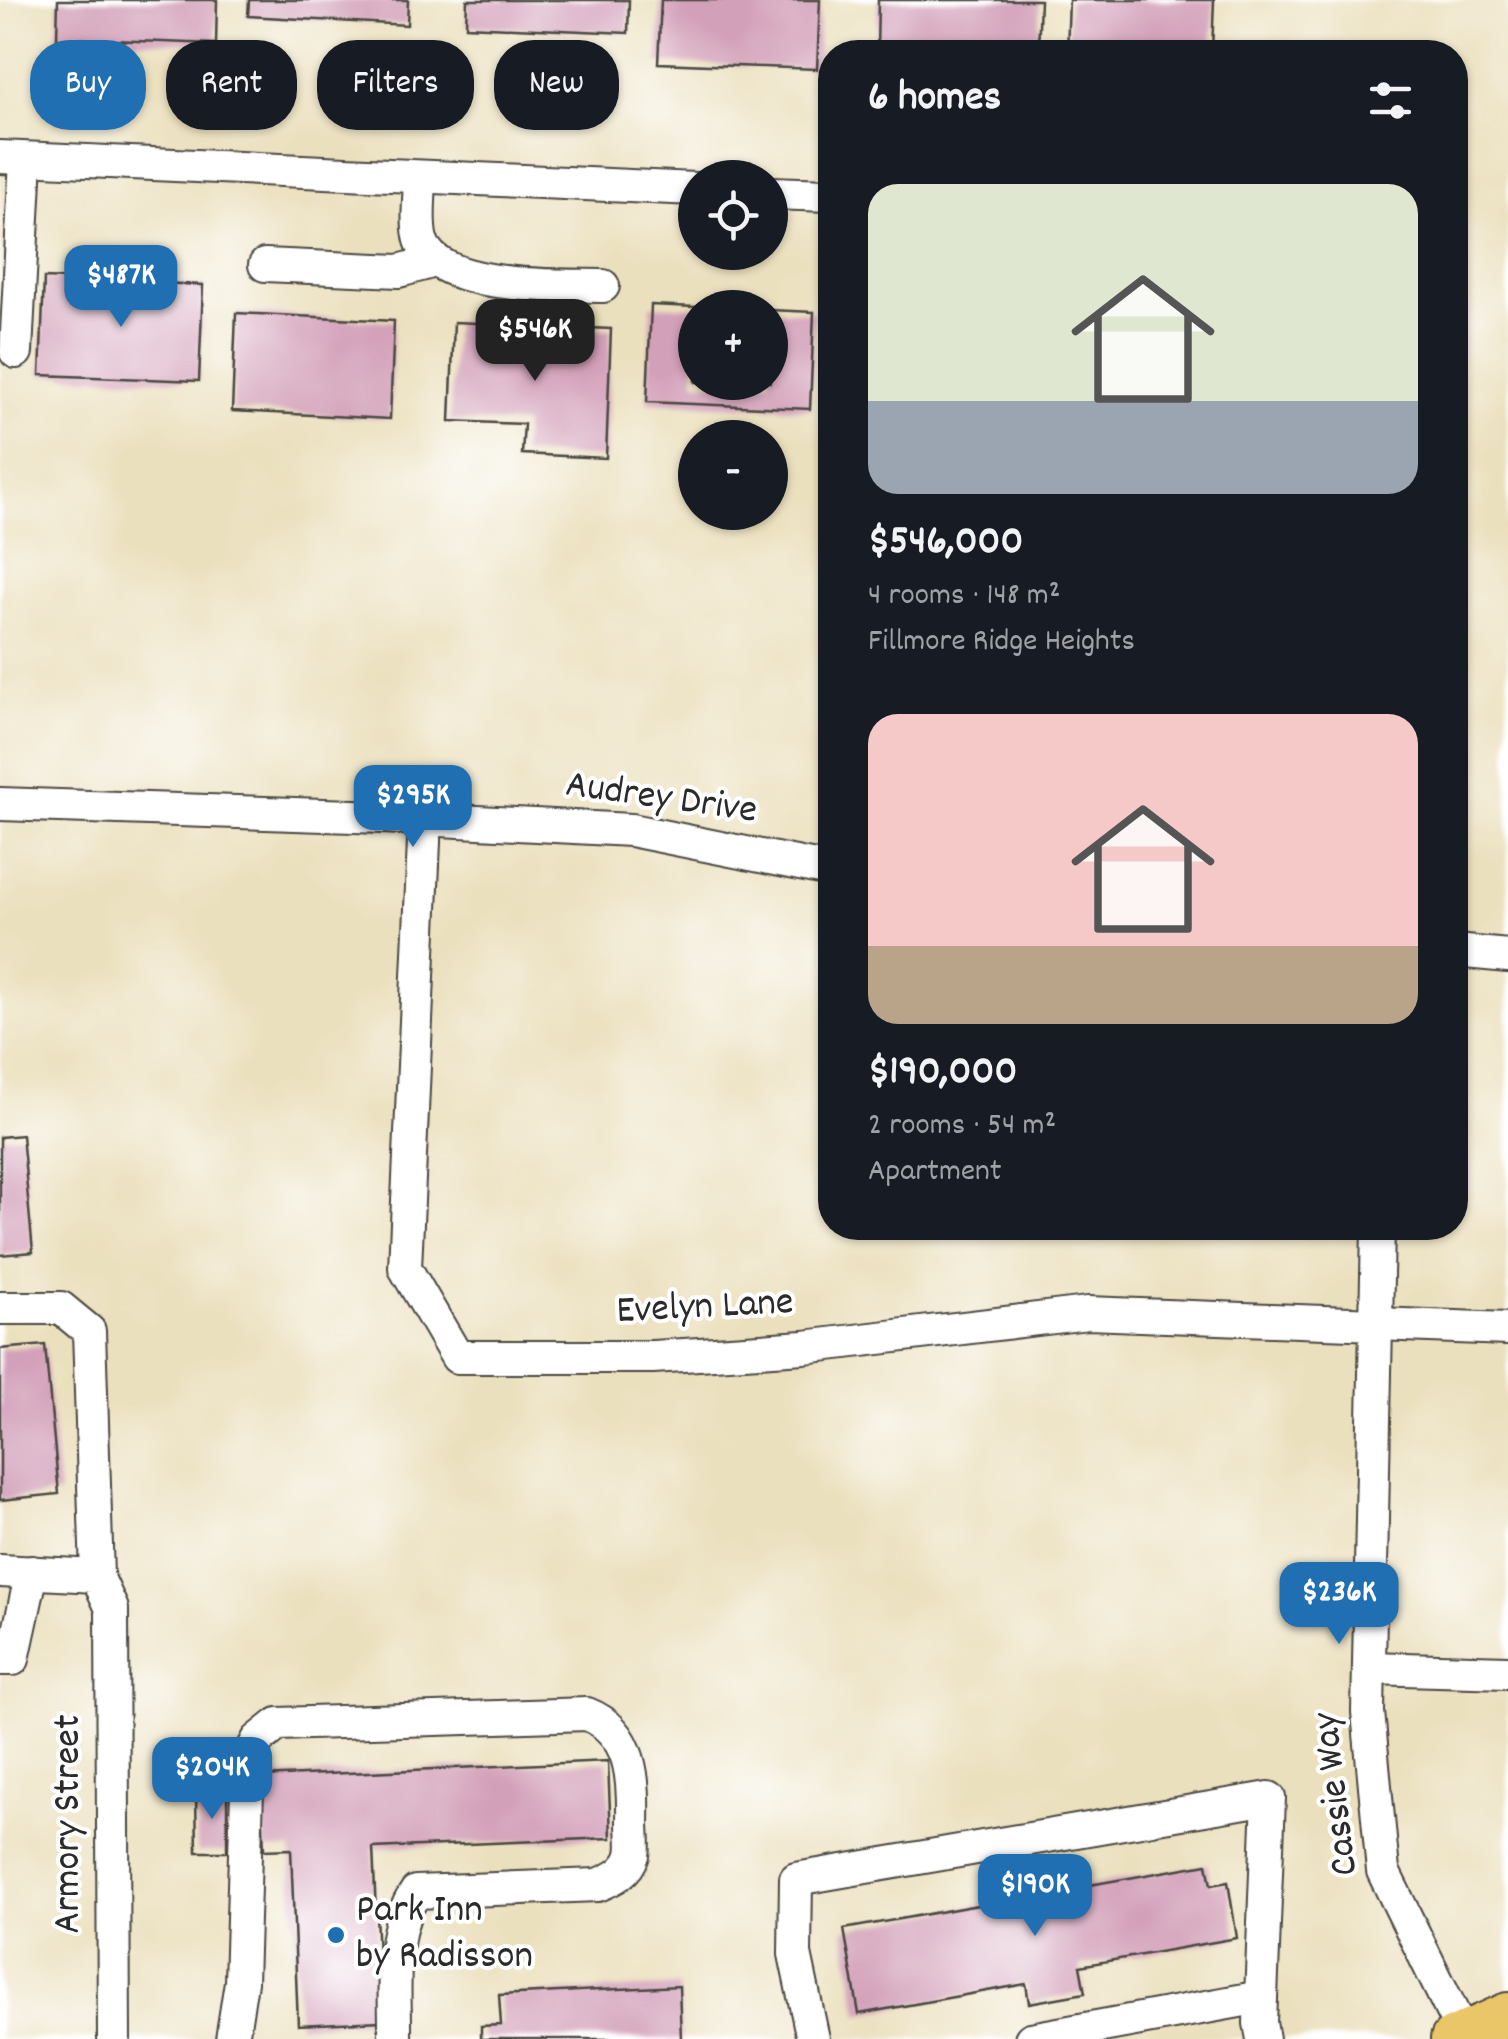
<!DOCTYPE html>
<meta charset="utf-8">
<style>
:root{--surface:#171b24;--page:#242831;--text:#f1f3f6;--muted:#9ea1a6;--accent:#1f6fb2}
body{margin:0;font-family:Dekko,sans-serif;background:var(--page);color:var(--text);height:100vh;display:flex;flex-direction:column;font-size:38px;white-space:nowrap}
*{box-sizing:border-box;margin:0}
p{font-size:32px;color:var(--muted)}
.icon{flex:none;width:55px;height:55px;fill:none;stroke:currentColor;stroke-width:2;stroke-linecap:round;stroke-linejoin:round}
.map{position:relative;flex:1;overflow:hidden}
.drawer{position:absolute;left:818px;top:40px;width:650px;height:1200px;display:flex;flex-direction:column;background:var(--surface);border-radius:40px;box-shadow:0 2px 8px #0004}
.drawer>*{flex:none}
.banner{position:absolute;left:30px;top:40px;width:638px;height:90px;display:flex;gap:20px}
.fabs{position:absolute;left:678px;top:160px;display:grid;gap:20px}
.fabs a{display:grid;place-items:center;width:110px;height:110px;border-radius:50%;background:var(--surface);box-shadow:0 2px 8px #0004;font-size:50px}
.price{position:absolute;translate:-50% -85px;padding:0 22px;border-radius:20px;background:var(--accent);color:#fff;font-size:32px;line-height:65px;filter:drop-shadow(0 2px 5px #0008)}
.price::after{content:'';position:absolute;left:50%;top:60px;width:30px;height:22px;margin-left:-15px;background:inherit;clip-path:polygon(0 0,100% 0,50% 100%)}
.price.active{background:#222;color:#fff}
ul{padding:0;list-style:none}
li{display:grid;align-content:center;gap:20px;height:530px;padding:0 50px}
li span{display:grid;place-items:center;height:310px;border-radius:30px;color:#555}
li>.icon{margin-inline-start:auto}
span .icon{width:180px;height:180px;fill:#fffc;stroke-width:1}
li b{font-size:42px}
h2{display:flex;justify-content:space-between;align-items:center;height:120px;padding:0 50px;font-size:42px}
.tag{padding:0 35px;border-radius:40px;background:var(--surface);box-shadow:0 2px 8px #0004;font-size:35px;line-height:90px}
.tag.active{background:var(--accent);color:#fff}
.map>svg:first-child{display:block}
.building{fill:#d3a0b9}
.lines{fill:none;stroke-linecap:round;stroke-linejoin:round}
.minor-casing{stroke:#484641;stroke-width:36}
.major-casing{stroke:#484641;stroke-width:46}
.minor{stroke:#fff;stroke-width:32}
.major{stroke:#ebc669;stroke-width:42}
.poi-dot{fill:#1f6fb2;stroke:#fff;stroke-width:4}
.labels{text-anchor:middle;dominant-baseline:central;stroke-width:8;stroke-linejoin:round;paint-order:stroke}
.street-label{font-size:40px;fill:#2b2b2b;stroke:#fff}
.poi-label{font-size:40px;fill:#2b2b2b;stroke:#fff;text-anchor:start}
</style>
<div class="map">
<svg width="1508" height="2039" viewBox="0 0 1508 2039">
<rect width="100%" height="100%" fill="#fff"/>
<filter id="ink" filterUnits="userSpaceOnUse"><feTurbulence type="fractalNoise" baseFrequency=".01" numOctaves="2"/><feDisplacementMap in="SourceGraphic" scale="20" xChannelSelector="R" yChannelSelector="G"/><feConvolveMatrix kernelMatrix="1 2 1 2 8 2 1 2 1" color-interpolation-filters="sRGB"/></filter>
<filter id="wash" filterUnits="userSpaceOnUse"><feTurbulence type="fractalNoise" baseFrequency=".0048" numOctaves="4" result="noise"/><feDisplacementMap in="SourceGraphic" scale="40" xChannelSelector="R" yChannelSelector="G"/><feGaussianBlur stdDeviation="2.25" result="paint"/><feColorMatrix in="noise" values="0 0 0 0 0 0 0 0 0 0 0 0 0 0 0 0 0 1.4 0 .05"/><feComposite in="paint" operator="in"/></filter>
<g filter="url(#wash)">
<rect width="100%" height="100%" fill="#ebe0be"/>
<g id="blocks">
<g class="building">
<path d="M58 0H217L216 44 57 38Z"/>
<path d="M249 0H408L407 25 248 16Z"/>
<path d="M467 0H629L628 33 466 26Z"/>
<path d="M661 0H820L817 69 658 63Z"/>
<path d="M878 0H1040L1038 52H877Z"/>
<path d="M1069 0H1214L1212 52H1067Z"/>
<path d="M44 278 203 285 199 381 40 375Z"/>
<path d="M651 305 695 307V382H770V310L814 312 810 409 647 402Z"/>
<path d="M236 313 394 321 390 419 232 411Z"/>
<path d="M454 322 611 329 606 458 522 454 524 424 450 421Z"/>
<path d="M22 1135 33 1252 0 1255V1137Z"/>
<path d="M45 1345 59 1494 0 1500V1349Z"/>
<path d="M608 1761 611 1838 373 1848 381 2021 298 2025 291 1849 264 1850 261 1777Z"/>
<path d="M227 1792V1852H197L196 1793Z"/>
<path d="M1207 1864 1211 1885 1228 1882 1237 1938 1080 1966 1085 1993 1029 2003 1026 1984 859 2014 844 1929Z"/>
<path d="M679 1986 681 2039H481V2026L501 2025 499 1995Z"/>
</g>
</g>
</g>
<g filter="url(#ink)">
<use href="#blocks" fill-opacity="0" stroke="#484641" stroke-width="2.5"/>
<g class="lines">
<g class="minor-casing">
<g id="minor">
<path d="M0 157 695 189"/>
<path d="M420 177C420 195 416 222 421 240 437 291 560 285 603 286"/>
<path d="M770 193 830 195"/>
<path d="M265 265 399 271 435 261"/>
<path d="M16 352 26 159"/>
<path d="M0 804 383 817 631 830 830 870"/>
<path d="M425 819 405 1268 457 1357H653L804 1347 1088 1313 1508 1329"/>
<path d="M1455 951 1508 956"/>
<path d="M1378 1228 1368 1712 1383 1871 1463 2034"/>
<path d="M0 1308H61L89 1331 97 1576"/>
<path d="M0 1571 97 1576 112 1609 114 2039"/>
<path d="M0 1659H13L32 1572"/>
<path d="M1369 1668 1508 1672"/>
<path d="M232 2039 241 1982 248 1759 258 1740 278 1724 587 1714C633 1732 634 1780 633 1823 633 1832 635 1845 633 1855 628 1872 613 1879 598 1885L416 1892C387 1934 396 1991 395 2039"/>
<path d="M813 2039 795 1954 796 1879 1269 1798 1260 2023 1263 2039"/>
<path d="M1031 2039 1261 1997"/>
</g>
</g>
<g class="major-casing">
<path id="major" d="M1452 2039 1508 2014"/>
</g>
<use href="#minor" class="minor"/>
<use href="#major" class="major"/>
</g>
</g>
<circle class="poi-dot" cx="336" cy="1935" r="10"/>
<g class="labels">
<g class="street-label">
<text transform="translate(661 800) rotate(8)">Audrey Drive</text>
<text transform="translate(705 1309) rotate(-3)">Evelyn Lane</text>
<text transform="translate(1338 1794) rotate(-97)">Cassie Way</text>
<text transform="translate(70 1824) rotate(-90)">Armory Street</text>
</g>
<g class="poi-label">
<text x="356" y="1912">Park Inn<tspan x="356" dy="46">by Radisson</tspan></text>
</g>
</g>
</svg>
<div class="fabs">
<a><svg class="icon" aria-label="locate" viewBox="0 0 24 24"><circle cx="12" cy="12" r="6"/><path d="M12 2v4M12 18v4M2 12h4M18 12h4"/></svg></a>
<a>+</a>
<a>−</a>
</div>
<b class="price" style="left:121px;top:330px">$487K</b>
<b class="price active" style="left:535px;top:384px">$546K</b>
<b class="price" style="left:413px;top:850px">$295K</b>
<b class="price" style="left:1339px;top:1647px">$236K</b>
<b class="price" style="left:212px;top:1822px">$204K</b>
<b class="price" style="left:1035px;top:1939px">$190K</b>
<div class="banner">
<a class="tag active">Buy</a>
<a class="tag">Rent</a>
<a class="tag">Filters</a>
<a class="tag">New</a>
</div>
<section class="drawer">
<h2>6 homes<svg class="icon" aria-label="filters" viewBox="0 0 24 24"><path d="M4 7h16M4 17h16"/><circle cx="9" cy="7" r="2"/><circle cx="15" cy="17" r="2"/></svg></h2>
<ul>
<li><span style="background:linear-gradient(#dfe7d0 70%,#9aa5b1 0)"><svg class="icon" aria-label="home" viewBox="0 0 24 24"><path d="M3 11l9-7 9 7M6 9v11h12V9"/></svg></span><div><b>$546,000</b><p>4 rooms · 148 m²</p><p>Fillmore Ridge Heights</p></div></li>
<li><span style="background:linear-gradient(#f6c9c9 75%,#b9a48a 0)"><svg class="icon" aria-label="home" viewBox="0 0 24 24"><path d="M3 11l9-7 9 7M6 9v11h12V9"/></svg></span><div><b>$190,000</b><p>2 rooms · 54 m²</p><p>Apartment</p></div></li>
</ul>
</section>
</div>
